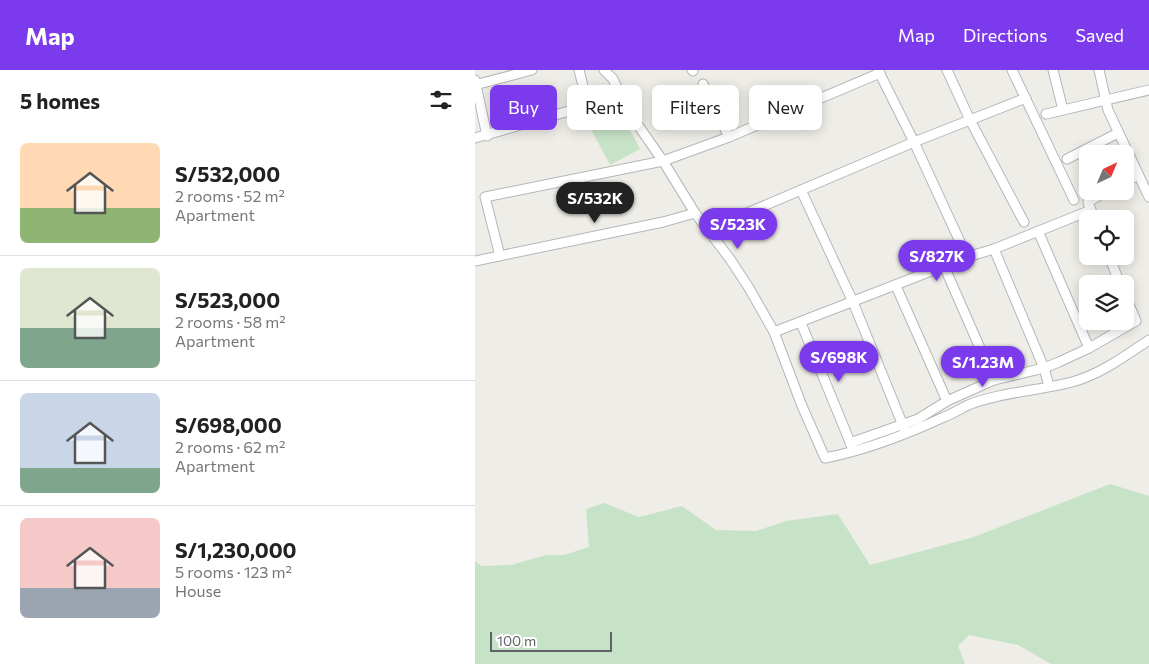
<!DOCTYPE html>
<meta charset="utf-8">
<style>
:root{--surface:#fff;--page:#f2f2f2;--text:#222;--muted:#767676;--line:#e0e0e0;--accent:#7c3aed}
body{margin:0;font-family:Commissioner,sans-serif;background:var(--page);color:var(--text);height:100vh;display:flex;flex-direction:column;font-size:19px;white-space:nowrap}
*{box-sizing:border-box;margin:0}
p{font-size:16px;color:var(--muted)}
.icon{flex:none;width:28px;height:28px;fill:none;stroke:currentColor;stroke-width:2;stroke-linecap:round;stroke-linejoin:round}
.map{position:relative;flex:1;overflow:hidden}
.sheet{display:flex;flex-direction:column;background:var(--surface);width:475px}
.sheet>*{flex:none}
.top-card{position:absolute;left:15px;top:15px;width:475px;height:45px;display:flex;gap:10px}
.needle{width:32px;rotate:44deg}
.controls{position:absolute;left:604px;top:75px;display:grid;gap:10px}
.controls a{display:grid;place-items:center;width:55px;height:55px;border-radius:8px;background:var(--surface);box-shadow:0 2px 12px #0003;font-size:25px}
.scale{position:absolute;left:15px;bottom:12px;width:122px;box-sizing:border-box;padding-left:5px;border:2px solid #5e6165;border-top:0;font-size:14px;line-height:18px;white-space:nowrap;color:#5e6165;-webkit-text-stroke:4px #fff;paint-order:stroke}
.price{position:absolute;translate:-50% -42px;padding:0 11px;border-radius:18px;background:var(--accent);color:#fff;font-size:16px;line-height:32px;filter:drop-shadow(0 1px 2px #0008)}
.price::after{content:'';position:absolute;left:50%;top:30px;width:15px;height:11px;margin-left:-8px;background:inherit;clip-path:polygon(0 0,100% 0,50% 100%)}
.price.selected{background:#222;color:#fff}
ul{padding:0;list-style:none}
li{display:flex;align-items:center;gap:15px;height:125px;padding:0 20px}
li+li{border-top:1px solid var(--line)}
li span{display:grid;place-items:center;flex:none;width:140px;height:100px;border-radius:8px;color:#555}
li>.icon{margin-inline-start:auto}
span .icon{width:60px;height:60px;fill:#fffc;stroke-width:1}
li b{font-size:21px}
h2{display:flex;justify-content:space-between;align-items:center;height:60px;padding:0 20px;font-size:21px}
.chip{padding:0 18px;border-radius:8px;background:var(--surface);box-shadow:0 2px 12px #0003;font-size:18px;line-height:45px}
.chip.selected{background:var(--accent);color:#fff}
header{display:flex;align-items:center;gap:30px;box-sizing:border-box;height:70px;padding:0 25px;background:var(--accent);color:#fff}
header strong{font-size:24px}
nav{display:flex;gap:28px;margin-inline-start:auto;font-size:18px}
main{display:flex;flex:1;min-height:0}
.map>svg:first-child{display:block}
.green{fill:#c7e3c7}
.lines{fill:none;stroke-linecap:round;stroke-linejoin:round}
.minor-casing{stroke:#b4b6ba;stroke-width:11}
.minor{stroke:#fff;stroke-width:9}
</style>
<header>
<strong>Map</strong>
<nav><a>Map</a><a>Directions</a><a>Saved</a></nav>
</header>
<main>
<section class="sheet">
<h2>5 homes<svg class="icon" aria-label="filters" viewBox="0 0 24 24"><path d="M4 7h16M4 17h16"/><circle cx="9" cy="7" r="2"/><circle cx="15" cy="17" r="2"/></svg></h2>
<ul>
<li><span style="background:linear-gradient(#ffd9b3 65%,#8fb573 0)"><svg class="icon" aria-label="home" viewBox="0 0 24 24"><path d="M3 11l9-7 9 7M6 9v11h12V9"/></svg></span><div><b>S/532,000</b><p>2 rooms · 52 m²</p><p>Apartment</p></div></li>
<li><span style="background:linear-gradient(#dfe7d0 60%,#7fa58c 0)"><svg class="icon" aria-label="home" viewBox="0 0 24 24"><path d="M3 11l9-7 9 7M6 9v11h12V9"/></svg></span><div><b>S/523,000</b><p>2 rooms · 58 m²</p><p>Apartment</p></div></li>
<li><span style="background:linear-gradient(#c9d6e8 75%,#7fa58c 0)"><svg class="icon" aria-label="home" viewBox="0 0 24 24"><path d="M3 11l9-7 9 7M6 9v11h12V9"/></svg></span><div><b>S/698,000</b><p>2 rooms · 62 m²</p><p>Apartment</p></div></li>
<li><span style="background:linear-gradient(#f6c9c9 70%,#9aa5b1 0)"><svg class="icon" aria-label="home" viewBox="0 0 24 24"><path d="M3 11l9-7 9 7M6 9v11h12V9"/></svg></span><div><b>S/1,230,000</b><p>5 rooms · 123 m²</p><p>House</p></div></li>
</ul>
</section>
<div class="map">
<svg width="674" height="594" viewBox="0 0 674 594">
<rect width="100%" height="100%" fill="#efede7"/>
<g class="green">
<path d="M140 32 165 79 135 95 110 48Z"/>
<path d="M635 414 674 426V594H576L543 575 494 565 483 576 490 594H0V491L7 496 36 495 71 485H89L114 477 111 439 129 433 164 447 207 436 241 460 281 461 311 451 363 444 395 495 499 467Z"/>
</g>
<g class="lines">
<g class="minor-casing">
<g id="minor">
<path d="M129 0 138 9 151 38 188 91 220 143 255 189 274 218 299 262 327 336 350 388C392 380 430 365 469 347 477 344 485 339 493 335 526 322 563 321 597 312 626 304 650 286 674 270"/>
<path d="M217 0 218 1"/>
<path d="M403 0 439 72 492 187"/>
<path d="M472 0 495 50 549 152"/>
<path d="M537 0 599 130"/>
<path d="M578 0 588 40"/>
<path d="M624 0 633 40 674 127"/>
<path d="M0 10 12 66"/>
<path d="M228 14 254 67"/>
<path d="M0 15 57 0"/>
<path d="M571 44 674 20"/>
<path d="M0 68 101 39 112 32 104 0"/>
<path d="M592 89 643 63"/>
<path d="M650 112 663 105"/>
<path d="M326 120 378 232 429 358"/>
<path d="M619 149 613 132 632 121"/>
<path d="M232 160 439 72 551 28"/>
<path d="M563 161 614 278"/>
<path d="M519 179 569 298 574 316"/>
<path d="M25 186 10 127 188 91 254 67 405 3"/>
<path d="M634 186 645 214"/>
<path d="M0 191 188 152 220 143"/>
<path d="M469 196 519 310"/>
<path d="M421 216 472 331"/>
<path d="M326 253 377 377"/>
<path d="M299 262 492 187 519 179 616 140"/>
<path d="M375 373 443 349 472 331 519 310 569 298 584 292 614 278 661 251 650 225"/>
</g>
</g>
<use href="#minor" class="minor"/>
</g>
</svg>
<div class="controls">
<a><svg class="needle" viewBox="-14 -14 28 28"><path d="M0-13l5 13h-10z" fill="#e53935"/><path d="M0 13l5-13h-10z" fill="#767676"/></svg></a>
<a><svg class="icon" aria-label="locate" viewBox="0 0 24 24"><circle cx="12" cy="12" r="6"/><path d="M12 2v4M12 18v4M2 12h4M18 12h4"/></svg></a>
<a><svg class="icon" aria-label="layers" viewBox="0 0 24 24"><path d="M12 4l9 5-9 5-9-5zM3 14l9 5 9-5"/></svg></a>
</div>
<div class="scale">100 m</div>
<b class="price selected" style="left:120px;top:154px">S/532K</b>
<b class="price" style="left:263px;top:180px">S/523K</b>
<b class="price" style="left:462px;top:212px">S/827K</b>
<b class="price" style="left:364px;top:313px">S/698K</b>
<b class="price" style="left:508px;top:318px">S/1.23M</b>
<div class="top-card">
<a class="chip selected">Buy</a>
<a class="chip">Rent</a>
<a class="chip">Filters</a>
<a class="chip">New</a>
</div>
</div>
</main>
